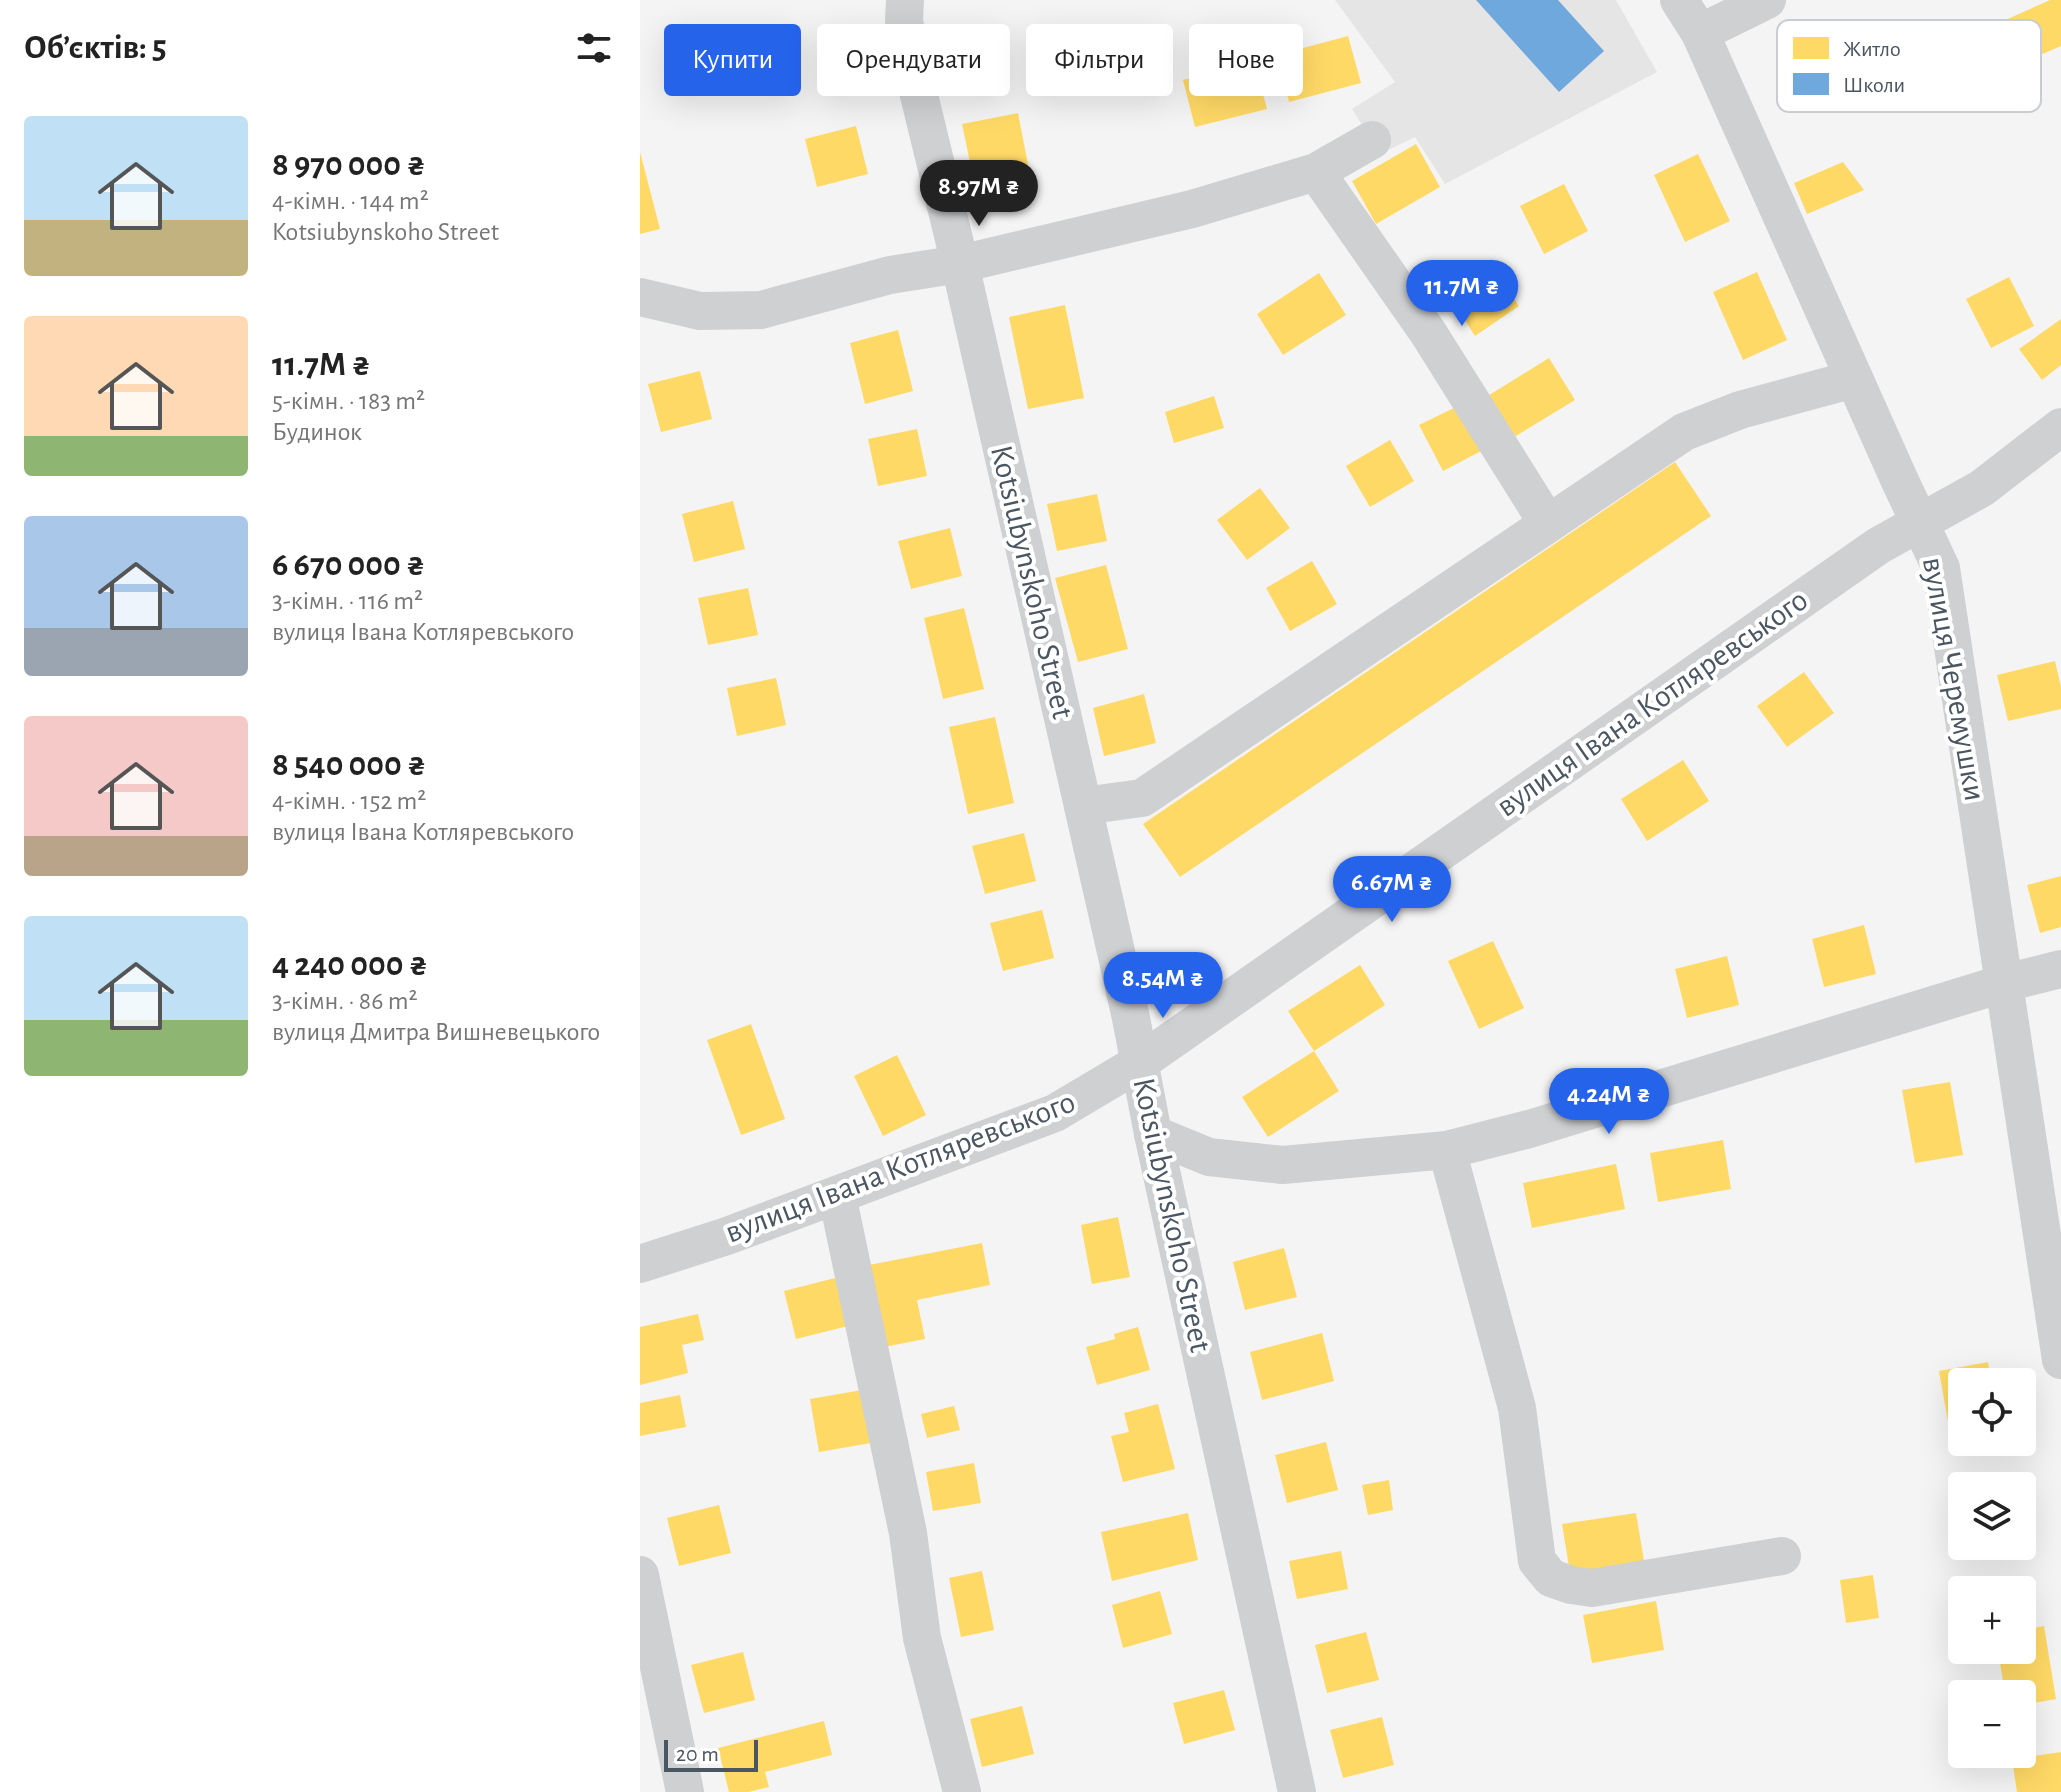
<!DOCTYPE html>
<html lang="uk">
<meta charset="utf-8">
<style>
:root{--surface:#fff;--page:#f6f6f6;--text:#222;--muted:#767676;--accent:#2563eb}
body{margin:0;font-family:"Alegreya Sans",sans-serif;background:var(--page);color:var(--text);height:100vh;display:flex;flex-direction:column;font-size:30px;white-space:nowrap}
*{box-sizing:border-box;margin:0}
p{font-size:26px;color:var(--muted)}
.icon{flex:none;width:44px;height:44px;fill:none;stroke:currentColor;stroke-width:2;stroke-linecap:round;stroke-linejoin:round}
.map{position:relative;flex:1;overflow:hidden}
.panel{display:flex;flex-direction:column;background:var(--surface);width:640px}
.panel>*{flex:none}
.hud{position:absolute;left:24px;top:24px;width:760px;height:72px;display:flex;gap:16px}
.tools{position:absolute;left:1308px;top:1368px;display:grid;gap:16px}
.tools a{display:grid;place-items:center;width:88px;height:88px;border-radius:8px;background:var(--surface);box-shadow:0 8px 32px #0002;font-size:40px}
.scale{position:absolute;left:24px;bottom:20px;width:94px;box-sizing:border-box;padding-left:8px;border:4px solid #4a5661;border-top:0;font-size:22px;line-height:28px;white-space:nowrap;color:#4a5661;-webkit-text-stroke:6px #fff;paint-order:stroke}
.price{position:absolute;translate:-50% -68px;padding:0 18px;border-radius:28px;background:var(--accent);color:#fff;font-size:26px;line-height:52px;filter:drop-shadow(0 2px 4px #0008)}
.price::after{content:'';position:absolute;left:50%;top:48px;width:24px;height:18px;margin-left:-12px;background:inherit;clip-path:polygon(0 0,100% 0,50% 100%)}
.price.selected{background:#222;color:#fff}
ul{padding:0;list-style:none}
li{display:flex;align-items:center;gap:24px;height:200px;padding:0 24px}
li span{display:grid;place-items:center;flex:none;width:224px;height:160px;border-radius:8px;color:#555}
li>.icon{margin-inline-start:auto}
span .icon{width:96px;height:96px;fill:#fffc;stroke-width:1}
li b{font-size:34px}
h2{display:flex;justify-content:space-between;align-items:center;height:96px;padding:0 24px;font-size:34px}
.chip{padding:0 28px;border-radius:8px;background:var(--surface);box-shadow:0 8px 32px #0002;font-size:28px;line-height:72px}
.chip.selected{background:var(--accent);color:#fff}
main{display:flex;flex:1;min-height:0}
.map>svg:first-child{display:block}
.education{fill:#e6e5e6}
.homes{fill:#ffd966}
.schools{fill:#6fa8dc}
.lines{fill:none;stroke-linecap:round;stroke-linejoin:round}
.minor{stroke:#ced0d2;stroke-width:38}
.labels{text-anchor:middle;dominant-baseline:central;stroke-width:8;stroke-linejoin:round;paint-order:stroke}
.street-label{font-size:32px;fill:#4a5661;stroke:#fff}
.key{fill:#fff;stroke:#c9ccd0;stroke-width:2}
.key-label{font-size:22px;fill:#4a5661}
</style>
<main>
<section class="panel">
<h2>Об’єктів: 5<svg class="icon" aria-label="filters" viewBox="0 0 24 24"><path d="M4 7h16M4 17h16"/><circle cx="9" cy="7" r="2"/><circle cx="15" cy="17" r="2"/></svg></h2>
<ul>
<li><span style="background:linear-gradient(#bfe0f5 65%,#c2b280 0)"><svg class="icon" aria-label="home" viewBox="0 0 24 24"><path d="M3 11l9-7 9 7M6 9v11h12V9"/></svg></span><div><b>8 970 000 ₴</b><p>4-кімн. · 144 m²</p><p>Kotsiubynskoho Street</p></div></li>
<li><span style="background:linear-gradient(#ffd9b3 75%,#8fb573 0)"><svg class="icon" aria-label="home" viewBox="0 0 24 24"><path d="M3 11l9-7 9 7M6 9v11h12V9"/></svg></span><div><b>11.7M ₴</b><p>5-кімн. · 183 m²</p><p>Будинок</p></div></li>
<li><span style="background:linear-gradient(#a9c7e8 70%,#9aa5b1 0)"><svg class="icon" aria-label="home" viewBox="0 0 24 24"><path d="M3 11l9-7 9 7M6 9v11h12V9"/></svg></span><div><b>6 670 000 ₴</b><p>3-кімн. · 116 m²</p><p>вулиця Івана Котляревського</p></div></li>
<li><span style="background:linear-gradient(#f6c9c9 75%,#b9a48a 0)"><svg class="icon" aria-label="home" viewBox="0 0 24 24"><path d="M3 11l9-7 9 7M6 9v11h12V9"/></svg></span><div><b>8 540 000 ₴</b><p>4-кімн. · 152 m²</p><p>вулиця Івана Котляревського</p></div></li>
<li><span style="background:linear-gradient(#bfe0f5 65%,#8fb573 0)"><svg class="icon" aria-label="home" viewBox="0 0 24 24"><path d="M3 11l9-7 9 7M6 9v11h12V9"/></svg></span><div><b>4 240 000 ₴</b><p>3-кімн. · 86 m²</p><p>вулиця Дмитра Вишневецького</p></div></li>
</ul>
</section>
<div class="map">
<svg width="1421" height="1792" viewBox="0 0 1421 1792">
<rect width="100%" height="100%" fill="#f4f4f4"/>
<path class="education" d="M695 0H976L1017 72 805 184 775 137 740 154 712 109 755 82Z"/>
<g class="homes">
<path d="M1410 0H1421V46L1361 72 1343 30Z"/>
<path d="M708 36 721 83 649 102 637 55Z"/>
<path d="M614 61 627 109 555 127 543 80Z"/>
<path d="M378 113 392 185 337 196 322 124Z"/>
<path d="M216 126 228 174 177 187 165 139Z"/>
<path d="M776 144 800 187 736 224 712 181Z"/>
<path d="M0 152 20 229 0 234Z"/>
<path d="M1058 154 1090 221 1045 242 1014 175Z"/>
<path d="M1203 162 1224 190 1167 214 1154 183Z"/>
<path d="M924 184 948 231 904 254 880 206Z"/>
<path d="M852 265 879 306 835 336 808 294Z"/>
<path d="M1117 272 1147 340 1103 360 1073 292Z"/>
<path d="M679 273 706 315 643 355 617 314Z"/>
<path d="M1369 277 1394 326 1351 348 1326 299Z"/>
<path d="M425 305 444 398 388 409 369 317Z"/>
<path d="M1421 319V365L1402 380 1379 349Z"/>
<path d="M258 330 273 391 225 404 210 343Z"/>
<path d="M909 358 935 400 871 439 846 397Z"/>
<path d="M60 371 72 419 21 432 8 384Z"/>
<path d="M574 396 584 428 534 443 525 412Z"/>
<path d="M822 404 845 449 803 471 779 425Z"/>
<path d="M277 429 287 476 238 486 228 439Z"/>
<path d="M750 440 774 481 730 507 706 466Z"/>
<path d="M1035 462 1071 516 540 877 503 824Z"/>
<path d="M620 488 650 528 607 560 577 520Z"/>
<path d="M457 494 467 541 417 551 407 504Z"/>
<path d="M93 501 105 549 54 562 42 514Z"/>
<path d="M310 528 322 576 271 589 258 541Z"/>
<path d="M672 561 697 604 650 631 626 588Z"/>
<path d="M466 565 488 649 438 662 415 578Z"/>
<path d="M108 588 118 635 68 645 58 598Z"/>
<path d="M324 608 344 689 303 699 284 618Z"/>
<path d="M1415 661 1421 687V709L1368 721 1357 675Z"/>
<path d="M1164 672 1194 713 1147 747 1117 706Z"/>
<path d="M136 678 146 725 97 736 87 688Z"/>
<path d="M504 694 516 743 464 756 453 708Z"/>
<path d="M355 717 374 803 328 814 309 727Z"/>
<path d="M1043 760 1069 801 1007 841 981 799Z"/>
<path d="M384 833 396 881 345 894 332 846Z"/>
<path d="M1421 876V927L1400 933 1387 885Z"/>
<path d="M402 910 414 958 363 971 350 923Z"/>
<path d="M1224 925 1236 974 1184 987 1172 939Z"/>
<path d="M853 941 884 1008 839 1029 808 961Z"/>
<path d="M1087 956 1099 1005 1047 1018 1035 969Z"/>
<path d="M720 965 745 1005 674 1051 648 1011Z"/>
<path d="M111 1024 145 1119 101 1135 67 1040Z"/>
<path d="M674 1051 699 1091 628 1137 602 1097Z"/>
<path d="M257 1055 286 1115 243 1136 214 1076Z"/>
<path d="M1310 1082 1323 1155 1275 1163 1262 1090Z"/>
<path d="M1083 1140 1091 1189 1018 1202 1010 1153Z"/>
<path d="M976 1164 985 1209 892 1228 883 1183Z"/>
<path d="M478 1217 490 1277 452 1284 441 1225Z"/>
<path d="M342 1243 350 1285 277 1300 285 1339 244 1347 229 1265Z"/>
<path d="M644 1248 657 1297 605 1310 593 1262Z"/>
<path d="M195 1278 208 1326 156 1339 144 1291Z"/>
<path d="M58 1314 64 1340 42 1345 48 1373 0 1385V1327Z"/>
<path d="M498 1327 510 1370 457 1385 446 1347 475 1339 474 1334Z"/>
<path d="M682 1333 694 1381 622 1400 610 1352Z"/>
<path d="M1348 1362 1351 1382H1322V1442L1312 1444 1299 1371Z"/>
<path d="M222 1390 231 1443 179 1452 170 1399Z"/>
<path d="M40 1395 46 1427 0 1436V1403Z"/>
<path d="M518 1404 535 1469 483 1482 471 1436 489 1432 484 1413Z"/>
<path d="M314 1406 320 1430 287 1438 281 1414Z"/>
<path d="M686 1442 698 1490 647 1503 635 1455Z"/>
<path d="M334 1463 341 1503 293 1511 286 1472Z"/>
<path d="M749 1480 753 1510 728 1515 722 1485Z"/>
<path d="M79 1505 91 1553 39 1566 27 1518Z"/>
<path d="M548 1513 558 1560 472 1581 461 1532Z"/>
<path d="M996 1513 1004 1561 930 1573 922 1524Z"/>
<path d="M701 1551 708 1589 657 1599 649 1561Z"/>
<path d="M342 1571 354 1630 321 1637 309 1578Z"/>
<path d="M1233 1575 1239 1618 1206 1623 1200 1580Z"/>
<path d="M520 1591 532 1634 483 1648 472 1605Z"/>
<path d="M1016 1601 1024 1650 952 1663 943 1615Z"/>
<path d="M1404 1626 1416 1699 1382 1705V1694H1365L1358 1650H1382V1630Z"/>
<path d="M726 1632 739 1680 687 1693 675 1645Z"/>
<path d="M103 1652 115 1700 64 1713 51 1665Z"/>
<path d="M584 1690 595 1730 544 1744 533 1703Z"/>
<path d="M382 1706 394 1754 342 1767 330 1719Z"/>
<path d="M742 1717 754 1765 703 1778 690 1730Z"/>
<path d="M184 1721 192 1755 125 1772 129 1787 108 1792H89L78 1748Z"/>
<path d="M1421 1752V1792H1377L1372 1759Z"/>
</g>
<path class="schools" d="M836 0H918L964 51 919 92Z"/>
<g class="lines">
<g class="minor">
<path d="M265 0 264 20 270 58 320 264 491 1018 513 1134 657 1792"/>
<path d="M1039 0 1060 33 1259 479 1301 568 1421 1360"/>
<path d="M1060 33 1127 0"/>
<path d="M676 172 789 334 908 524"/>
<path d="M0 297 60 311 121 310 250 275 320 264 552 209 676 172 732 140"/>
<path d="M443 806 502 798 1044 432 1100 410 1214 379"/>
<path d="M513 1134 569 1157 643 1165 807 1150 889 1129 1365 983 1421 969"/>
<path d="M807 1150 877 1408 897 1561 911 1578 931 1585 952 1588 1142 1556"/>
<path d="M197 1195 268 1533 282 1638 322 1792"/>
<path d="M0 1264 87 1236 415 1113 499 1063 1238 546 1342 488 1421 427"/>
<path d="M0 1575 45 1792"/>
</g>
</g>
<g class="labels">
<g class="street-label">
<text transform="translate(392 582) rotate(77)">Kotsiubynskoho Street</text>
<text transform="translate(1314 679) rotate(80)">вулиця Черемушки</text>
<text transform="translate(1012 703) rotate(-35)">вулиця Івана Котляревського</text>
<text transform="translate(260 1167) rotate(-21)">вулиця Івана Котляревського</text>
<text transform="translate(532 1215) rotate(78)">Kotsiubynskoho Street</text>
</g>
</g>
<rect x="1137" y="20" width="264" height="92" rx="12" class="key"/>
<rect x="1153" y="37" width="36" height="22" fill="#ffd966"/>
<rect x="1153" y="73" width="36" height="22" fill="#6fa8dc"/>
<g class="key-label">
<text x="1203" y="56">Житло</text>
<text x="1203" y="92">Школи</text>
</g>
</svg>
<div class="tools">
<a><svg class="icon" aria-label="locate" viewBox="0 0 24 24"><circle cx="12" cy="12" r="6"/><path d="M12 2v4M12 18v4M2 12h4M18 12h4"/></svg></a>
<a><svg class="icon" aria-label="layers" viewBox="0 0 24 24"><path d="M12 4l9 5-9 5-9-5zM3 14l9 5 9-5"/></svg></a>
<a>+</a>
<a>−</a>
</div>
<div class="scale">20 m</div>
<b class="price selected" style="left:339px;top:228px">8.97M ₴</b>
<b class="price" style="left:822px;top:328px">11.7M ₴</b>
<b class="price" style="left:752px;top:924px">6.67M ₴</b>
<b class="price" style="left:523px;top:1020px">8.54M ₴</b>
<b class="price" style="left:969px;top:1136px">4.24M ₴</b>
<div class="hud">
<a class="chip selected">Купити</a>
<a class="chip">Орендувати</a>
<a class="chip">Фільтри</a>
<a class="chip">Нове</a>
</div>
</div>
</main>
